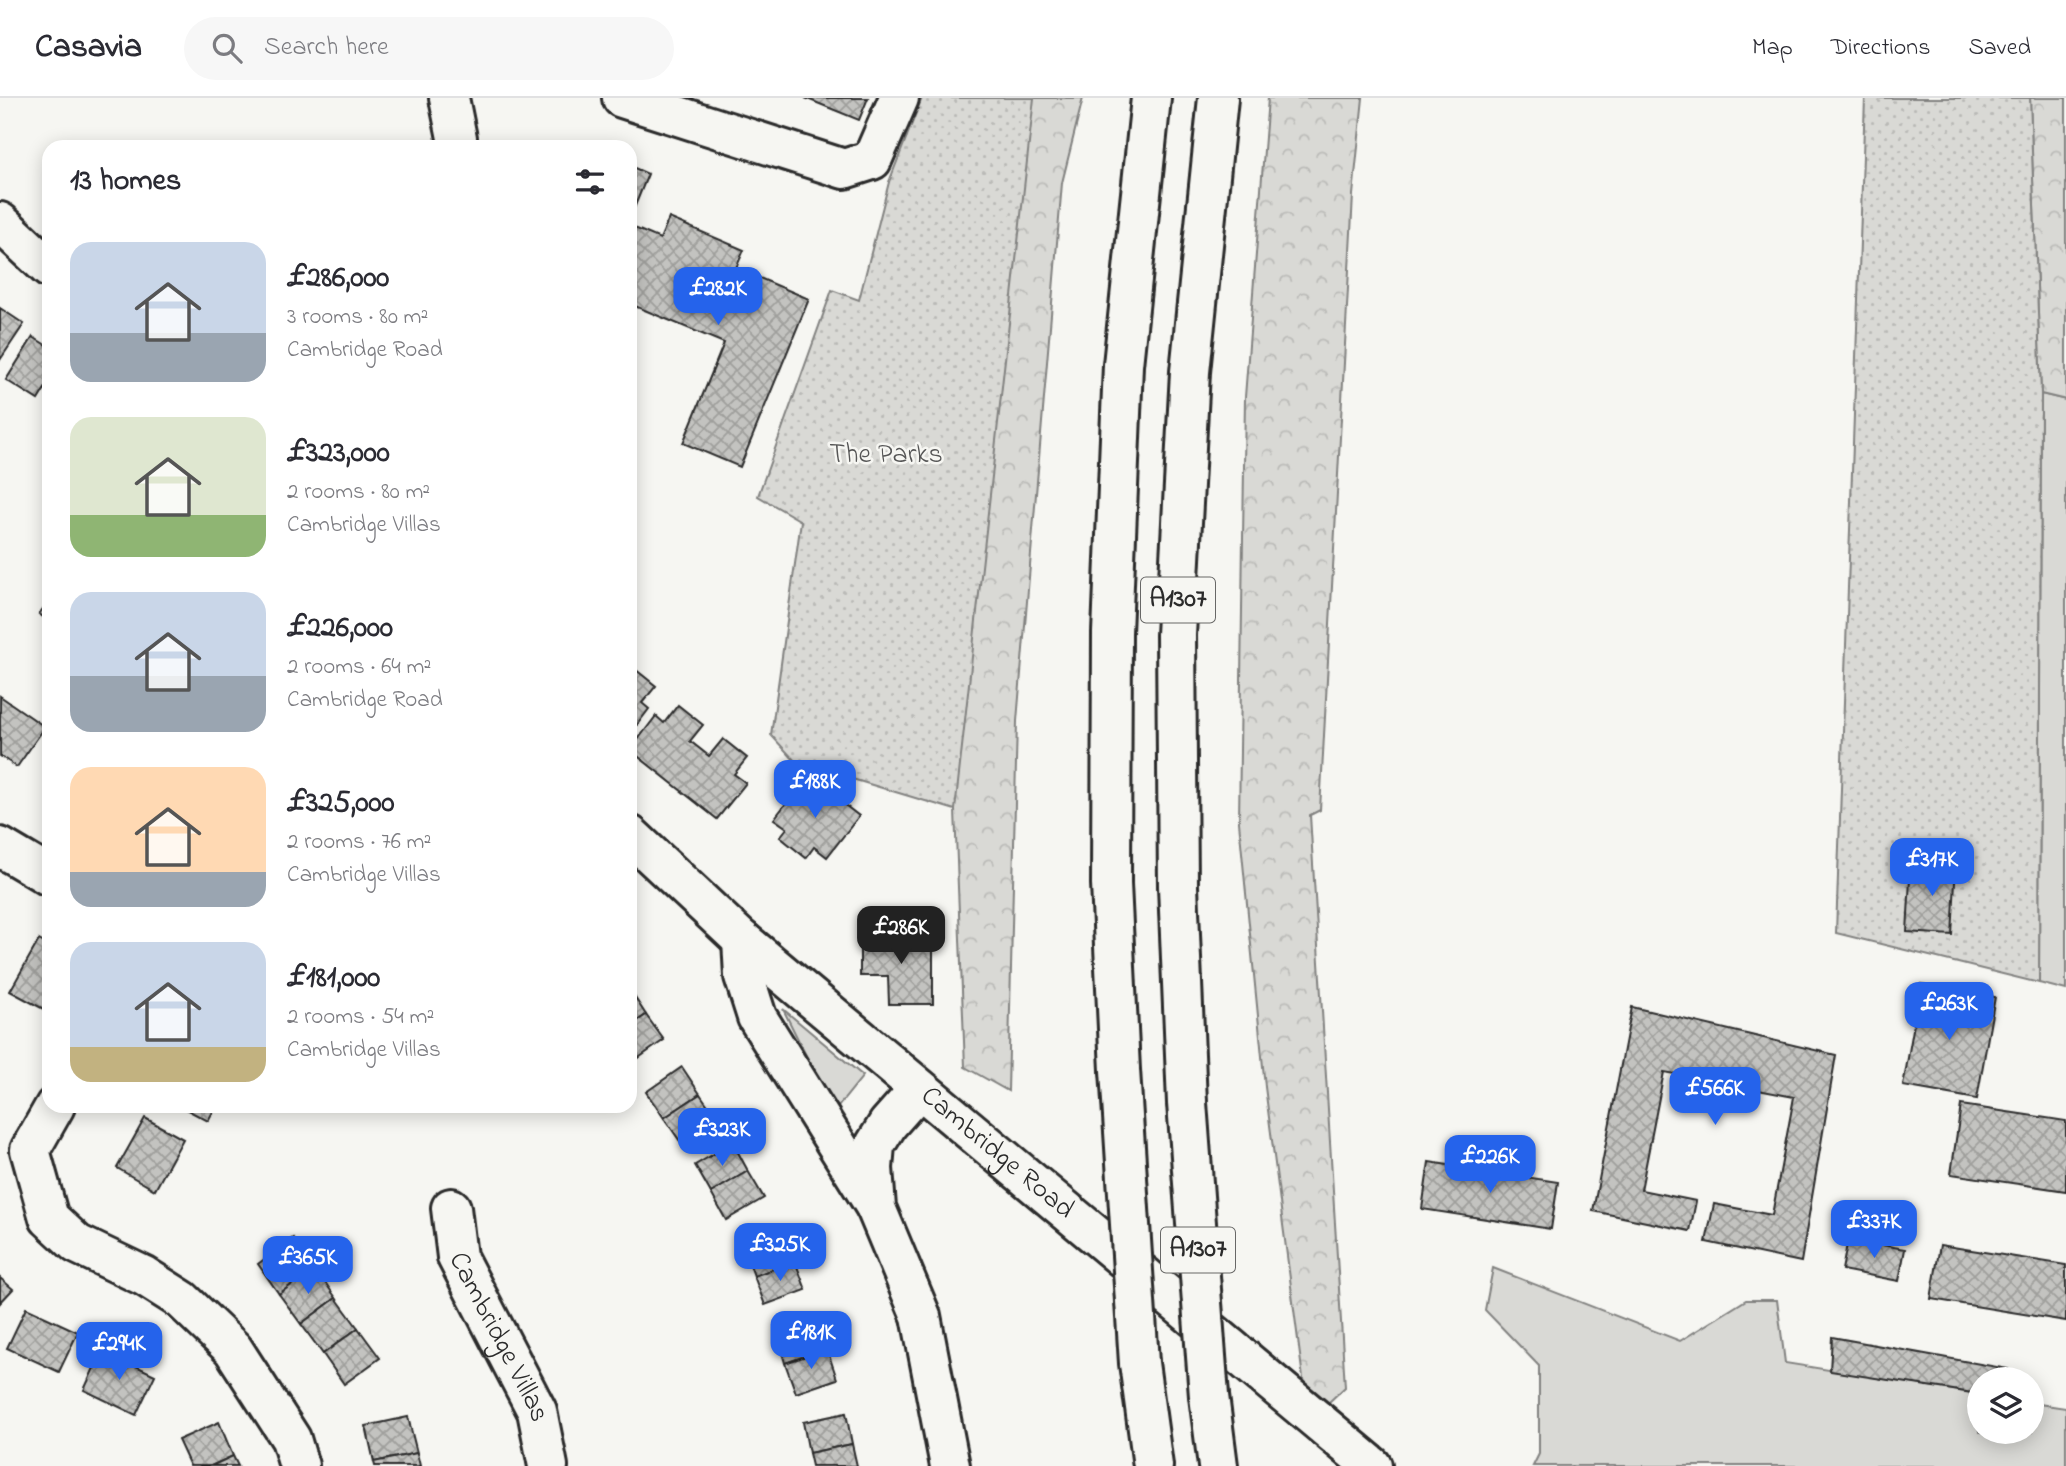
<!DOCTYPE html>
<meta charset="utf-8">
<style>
:root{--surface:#fff;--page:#f7f7f7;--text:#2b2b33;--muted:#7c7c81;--line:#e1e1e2;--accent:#2563eb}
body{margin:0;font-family:"Indie Flower",sans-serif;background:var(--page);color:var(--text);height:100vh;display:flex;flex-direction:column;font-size:26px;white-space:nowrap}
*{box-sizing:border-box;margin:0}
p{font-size:23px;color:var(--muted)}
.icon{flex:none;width:38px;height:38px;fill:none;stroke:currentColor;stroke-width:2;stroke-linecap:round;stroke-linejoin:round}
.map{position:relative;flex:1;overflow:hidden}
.sheet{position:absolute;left:42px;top:42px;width:595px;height:973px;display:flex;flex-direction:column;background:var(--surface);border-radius:21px;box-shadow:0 4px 18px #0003}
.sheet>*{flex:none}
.fabs{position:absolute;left:1967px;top:1269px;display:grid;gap:14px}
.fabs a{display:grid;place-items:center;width:77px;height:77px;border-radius:50%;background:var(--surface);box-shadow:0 4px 18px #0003;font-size:35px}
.price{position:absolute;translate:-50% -60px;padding:0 16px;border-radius:14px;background:var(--accent);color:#fff;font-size:23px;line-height:46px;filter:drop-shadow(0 2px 4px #0008)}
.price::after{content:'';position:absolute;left:50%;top:42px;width:21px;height:16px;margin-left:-10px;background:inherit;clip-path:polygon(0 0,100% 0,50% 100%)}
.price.active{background:#222;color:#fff}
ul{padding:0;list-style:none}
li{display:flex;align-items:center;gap:21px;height:175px;padding:0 28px}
li span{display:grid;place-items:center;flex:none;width:196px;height:140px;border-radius:21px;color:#555}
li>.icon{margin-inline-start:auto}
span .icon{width:84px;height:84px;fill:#fffc;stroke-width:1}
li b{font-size:30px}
h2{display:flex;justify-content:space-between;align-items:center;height:84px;padding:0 28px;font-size:30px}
header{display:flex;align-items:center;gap:42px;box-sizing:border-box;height:98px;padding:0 35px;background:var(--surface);border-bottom:2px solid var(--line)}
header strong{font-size:33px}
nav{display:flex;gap:38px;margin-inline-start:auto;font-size:24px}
.search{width:490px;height:63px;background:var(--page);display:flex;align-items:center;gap:18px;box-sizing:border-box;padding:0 24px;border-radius:38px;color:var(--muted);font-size:26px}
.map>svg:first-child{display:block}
.grass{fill:#d9d9d5;stroke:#828280;stroke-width:2}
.forest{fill:url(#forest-crowns);stroke:#828280;stroke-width:2}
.park{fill:url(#park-dots);stroke:#828280;stroke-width:2}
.building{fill:url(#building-cross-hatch);stroke:#2b2b2b;stroke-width:2}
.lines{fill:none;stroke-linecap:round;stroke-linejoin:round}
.minor-casing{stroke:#2b2b2b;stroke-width:44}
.major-casing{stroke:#2b2b2b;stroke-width:44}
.minor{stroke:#f6f6f2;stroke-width:38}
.major{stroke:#f6f6f2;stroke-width:38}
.major-bridge-casing{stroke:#2b2b2b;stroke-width:44;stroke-linecap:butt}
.major-bridge{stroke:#f6f6f2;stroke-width:38}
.labels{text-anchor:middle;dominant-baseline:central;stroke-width:5;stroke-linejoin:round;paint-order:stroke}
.shield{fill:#f6f6f2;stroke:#686867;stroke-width:2}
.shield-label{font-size:26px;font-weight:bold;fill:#2b2b2b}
.park-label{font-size:28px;fill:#565656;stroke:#f6f6f2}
.street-label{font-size:28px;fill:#2b2b2b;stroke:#f6f6f2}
</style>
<header>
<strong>Casavia</strong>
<div class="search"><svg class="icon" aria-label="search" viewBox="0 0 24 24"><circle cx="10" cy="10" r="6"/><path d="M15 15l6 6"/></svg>Search here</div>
<nav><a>Map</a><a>Directions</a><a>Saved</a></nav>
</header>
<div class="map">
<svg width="2066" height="1368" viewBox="0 0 2066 1368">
<defs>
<pattern id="forest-crowns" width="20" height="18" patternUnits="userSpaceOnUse" patternTransform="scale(1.75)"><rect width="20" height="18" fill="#d9d9d5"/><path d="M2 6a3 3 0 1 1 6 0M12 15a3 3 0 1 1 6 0" fill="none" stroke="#babab7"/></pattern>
<pattern id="park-dots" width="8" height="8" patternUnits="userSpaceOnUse" patternTransform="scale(1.75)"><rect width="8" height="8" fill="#d9d9d5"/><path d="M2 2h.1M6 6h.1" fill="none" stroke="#babab7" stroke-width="1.8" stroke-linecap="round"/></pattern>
<pattern id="building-cross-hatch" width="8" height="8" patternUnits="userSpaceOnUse" patternTransform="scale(1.75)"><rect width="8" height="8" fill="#c3c3c0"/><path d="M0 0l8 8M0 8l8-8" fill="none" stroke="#9f9f9c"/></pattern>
</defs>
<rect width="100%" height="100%" fill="#f6f6f2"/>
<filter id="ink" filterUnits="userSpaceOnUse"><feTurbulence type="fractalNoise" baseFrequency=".0143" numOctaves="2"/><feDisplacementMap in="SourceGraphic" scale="14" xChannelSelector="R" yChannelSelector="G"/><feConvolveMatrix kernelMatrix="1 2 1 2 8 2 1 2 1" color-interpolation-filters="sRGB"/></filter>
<g filter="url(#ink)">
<g class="grass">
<path d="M2041 296 2066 302V892L2039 885Z"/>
<path d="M783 911 863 978 834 1014Z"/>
<path d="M1493 1170 1680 1243 1746 1202H1777L1785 1265 1979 1296V1334H2032V1305L2066 1310V1368H1533L1539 1356V1268L1485 1212Z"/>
</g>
<g class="forest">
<path d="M977 0H1083L1062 85 1017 623 1008 993 965 969 955 712 903 469Z"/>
<path d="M1268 0H1363L1353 97 1320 712 1310 717 1345 1289 1328 1305 1304 1288 1265 989 1239 724 1245 299Z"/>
<path d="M2030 0H2066V302L2041 296Z"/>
</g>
<g class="park">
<path d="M922 0H1034L955 712 796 664 771 637 801 423 758 398 832 192 859 202 889 84Z"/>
<path d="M1865 0H2030L2041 296 2039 885 1836 835Z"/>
</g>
<g class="building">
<path d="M805 0H868L859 22Z"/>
<path d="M630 68 648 76 630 120Z"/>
<path d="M669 120 744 152 736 170 809 201 740 369 683 345 724 245 630 206V128L660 141Z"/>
<path d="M0 210 24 226 0 262Z"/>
<path d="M33 239 49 249V284L38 302 6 282Z"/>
<path d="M49 503V523L39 516Z"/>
<path d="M630 567 656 588 642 605 649 611 630 636Z"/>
<path d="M0 598 45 629 17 669 0 658Z"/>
<path d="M678 607 703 627 690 643 709 658 723 641 747 660 734 676 746 685 717 721 630 652 656 618 664 625Z"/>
<path d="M807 678 859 718 827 759 814 749 806 760 780 739 787 730 774 721Z"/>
<path d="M1911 763 1956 766 1952 837 1907 834Z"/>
<path d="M860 838 933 839V906H889L888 878H860Z"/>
<path d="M39 842 49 848V914L10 893Z"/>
<path d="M1921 886 1995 899 1977 1001 1903 988Z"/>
<path d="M630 892 646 917 630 928Z"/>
<path d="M1632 909 1836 957 1801 1164 1706 1144 1714 1106 1772 1117 1794 999 1664 974 1641 1092 1696 1103 1690 1133 1593 1113Z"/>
<path d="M646 917 664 942 630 966V928Z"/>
<path d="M682 969 700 996 664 1020 646 994Z"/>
<path d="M700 996 718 1022 682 1046 664 1020Z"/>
<path d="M1961 1007 2066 1023V1093L1951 1076Z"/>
<path d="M180 1008H216L208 1023Z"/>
<path d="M145 1020 183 1041 155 1092 117 1070Z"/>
<path d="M733 1045 748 1073 711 1095 695 1067Z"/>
<path d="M1429 1064 1558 1084 1551 1131 1422 1111Z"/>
<path d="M748 1073 764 1100 726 1122 711 1095Z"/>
<path d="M784 1133 795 1163 754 1178 743 1148Z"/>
<path d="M293 1140 315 1170 279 1196 258 1166Z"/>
<path d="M1848 1141 1905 1151 1899 1183 1842 1172Z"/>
<path d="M1940 1147 2066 1167V1223L1931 1201Z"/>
<path d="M795 1163 806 1192 765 1207 754 1178Z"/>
<path d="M315 1170 336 1200 301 1226 279 1196Z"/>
<path d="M0 1180 13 1191 0 1205Z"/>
<path d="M336 1200 358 1230 323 1256 301 1226Z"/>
<path d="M26 1210 78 1234 59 1274 7 1250Z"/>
<path d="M817 1221 827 1251 785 1265 776 1234Z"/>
<path d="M358 1230 380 1260 344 1286 323 1256Z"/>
<path d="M1832 1239 2008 1271V1281H1979V1296L1830 1273Z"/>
<path d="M827 1251 837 1281 796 1295 785 1265Z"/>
<path d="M102 1252 155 1277 136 1317 84 1292Z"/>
<path d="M846 1315 852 1346 809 1355 803 1324Z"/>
<path d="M408 1319 417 1355 374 1364 366 1328Z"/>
<path d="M219 1324 233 1358 211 1368H190L178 1342Z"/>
<path d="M852 1346 857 1368H812L809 1355Z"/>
<path d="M417 1355 420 1368H375L374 1364Z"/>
<path d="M233 1358 238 1368H211Z"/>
</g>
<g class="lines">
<g class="minor-casing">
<g id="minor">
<path d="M449 0 457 40"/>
<path d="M622 0 844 71 872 62 899 0"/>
<path d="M0 749 49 778"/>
<path d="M742 842 744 878 757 919 875 1108"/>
<path d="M919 991 888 1026 875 1047 873 1070 876 1110 921 1218 950 1368"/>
<path d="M55 1008 30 1052 49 1120 77 1146 144 1178 182 1202 233 1251 291 1341 299 1368"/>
<path id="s1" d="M451 1110 457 1159 537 1313 548 1368"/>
</g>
</g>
<g class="major-casing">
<g id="major">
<path d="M0 124 49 170"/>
<path id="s2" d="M630 737 742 842 1372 1368"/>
<path d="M1120 972 1111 786 1112 535 1123 267 1151 0"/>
<path d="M1187 1005 1178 788 1176 537 1190 274 1218 0"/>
<path d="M1139 1265 1153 1368"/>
<path d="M1209 1298 1218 1368"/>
</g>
</g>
<use href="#minor" class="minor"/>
<use href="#major" class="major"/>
<g class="major-bridge-casing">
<g id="major-bridge">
<path d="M1120 972 1139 1265"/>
<path d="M1187 1005 1209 1298"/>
</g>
</g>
<use href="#major-bridge" class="major-bridge"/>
</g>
</g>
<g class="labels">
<g class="shield">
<rect x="1141" y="479.5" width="74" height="45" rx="5"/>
<rect x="1161" y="1129.5" width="74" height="45" rx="5"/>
</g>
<g class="shield-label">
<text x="1178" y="502">A1307</text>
<text x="1198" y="1152">A1307</text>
</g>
<g class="park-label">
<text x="886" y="357">The Parks</text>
</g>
<g class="street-label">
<text stroke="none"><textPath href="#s2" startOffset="486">Cambridge Road</textPath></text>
<text stroke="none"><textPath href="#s1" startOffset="140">Cambridge Villas</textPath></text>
</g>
</g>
</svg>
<div class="fabs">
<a><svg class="icon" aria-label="layers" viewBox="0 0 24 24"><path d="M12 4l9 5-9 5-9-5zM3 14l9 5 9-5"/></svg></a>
</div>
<b class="price" style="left:718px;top:229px">£282K</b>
<b class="price" style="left:815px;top:722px">£188K</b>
<b class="price" style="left:1932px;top:800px">£317K</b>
<b class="price active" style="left:901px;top:868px">£286K</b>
<b class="price" style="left:1949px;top:944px">£263K</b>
<b class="price" style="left:1715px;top:1029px">£566K</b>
<b class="price" style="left:722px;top:1070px">£323K</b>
<b class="price" style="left:1490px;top:1097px">£226K</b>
<b class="price" style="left:1874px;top:1162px">£337K</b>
<b class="price" style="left:780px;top:1185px">£325K</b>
<b class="price" style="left:308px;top:1198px">£365K</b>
<b class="price" style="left:811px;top:1273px">£181K</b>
<b class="price" style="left:119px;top:1284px">£294K</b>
<section class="sheet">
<h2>13 homes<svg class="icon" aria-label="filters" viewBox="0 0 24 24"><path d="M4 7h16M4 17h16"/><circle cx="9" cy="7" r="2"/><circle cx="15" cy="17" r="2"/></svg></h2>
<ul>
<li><span style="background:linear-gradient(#c9d6e8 65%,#9aa5b1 0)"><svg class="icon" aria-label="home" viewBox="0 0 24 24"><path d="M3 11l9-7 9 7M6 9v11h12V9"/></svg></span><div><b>£286,000</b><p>3 rooms · 80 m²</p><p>Cambridge Road</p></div></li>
<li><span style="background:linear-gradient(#dfe7d0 70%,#8fb573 0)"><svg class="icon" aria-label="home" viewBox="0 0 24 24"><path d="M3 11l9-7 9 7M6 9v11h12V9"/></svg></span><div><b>£323,000</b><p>2 rooms · 80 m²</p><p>Cambridge Villas</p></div></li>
<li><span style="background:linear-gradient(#c9d6e8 60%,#9aa5b1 0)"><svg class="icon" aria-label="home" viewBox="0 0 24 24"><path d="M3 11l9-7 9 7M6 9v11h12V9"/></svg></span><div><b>£226,000</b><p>2 rooms · 64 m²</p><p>Cambridge Road</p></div></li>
<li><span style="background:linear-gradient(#ffd9b3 75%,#9aa5b1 0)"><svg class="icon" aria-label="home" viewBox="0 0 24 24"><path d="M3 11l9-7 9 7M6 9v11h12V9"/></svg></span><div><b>£325,000</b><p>2 rooms · 76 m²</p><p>Cambridge Villas</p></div></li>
<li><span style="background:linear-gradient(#c9d6e8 75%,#c2b280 0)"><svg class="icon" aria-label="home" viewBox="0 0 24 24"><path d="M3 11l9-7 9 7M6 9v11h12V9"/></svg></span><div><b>£181,000</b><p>2 rooms · 54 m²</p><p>Cambridge Villas</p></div></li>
</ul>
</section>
</div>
